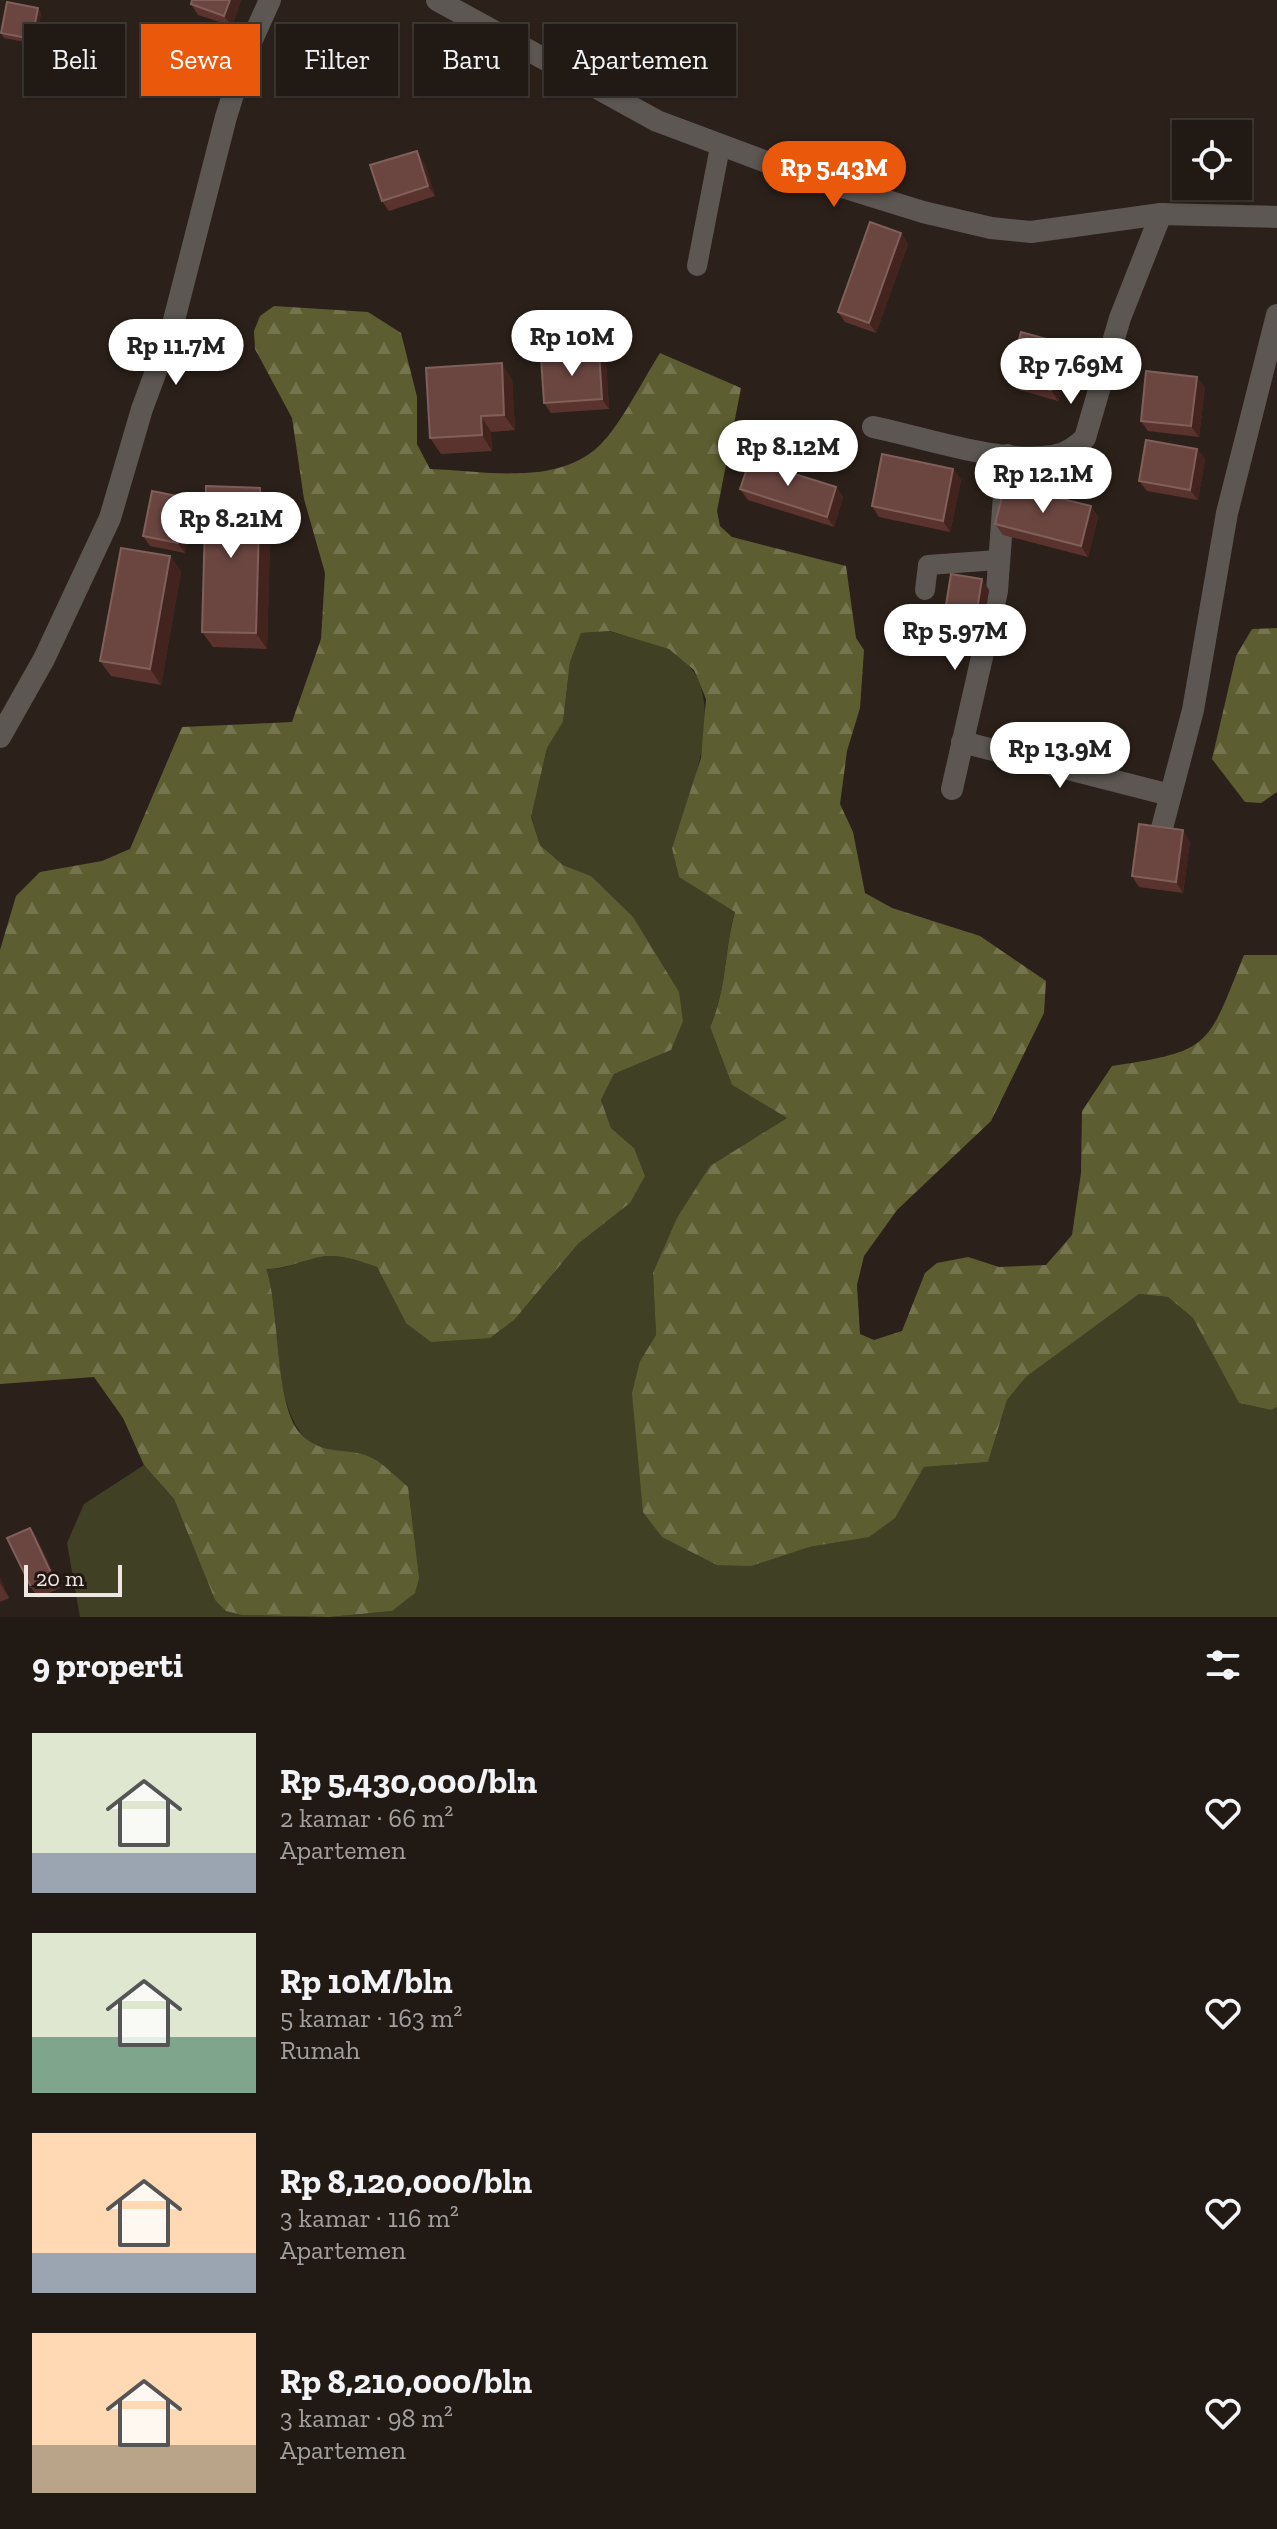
<!DOCTYPE html>
<html lang="id">
<meta charset="utf-8">
<style>
:root{--surface:#211914;--page:#2d2622;--text:#f1f3f6;--muted:#a2a0a0;--line:#3e3834;--accent:#ea580c}
body{margin:0;font-family:"Zilla Slab",serif;background:var(--page);color:var(--text);height:100vh;display:flex;flex-direction:column;font-size:30px;white-space:nowrap}
*{box-sizing:border-box;margin:0}
p{font-size:26px;color:var(--muted)}
.icon{flex:none;width:44px;height:44px;fill:none;stroke:currentColor;stroke-width:2;stroke-linecap:round;stroke-linejoin:round}
.map{position:relative;height:1617px;overflow:hidden}
.drawer{display:flex;flex-direction:column;background:var(--surface);flex:1}
.drawer>*{flex:none}
.hud{position:absolute;left:24px;top:24px;width:800px;height:72px;display:flex;gap:16px}
.tools{position:absolute;left:1172px;top:120px;display:grid;gap:16px}
.tools a{display:grid;place-items:center;width:80px;height:80px;border-radius:0px;background:var(--surface);box-shadow:0 2px 6px #0004,0 0 0 2px var(--line);font-size:40px}
.scale{position:absolute;left:24px;bottom:20px;width:98px;box-sizing:border-box;padding-left:8px;border:4px solid #efe7e3;border-top:0;font-size:22px;line-height:28px;white-space:nowrap;color:#efe7e3;-webkit-text-stroke:6px #221711;paint-order:stroke}
.price{position:absolute;translate:-50% -68px;padding:0 18px;border-radius:28px;background:#fff;color:#222;font-size:26px;line-height:52px;filter:drop-shadow(0 2px 4px #0008)}
.price::after{content:'';position:absolute;left:50%;top:48px;width:24px;height:18px;margin-left:-12px;background:inherit;clip-path:polygon(0 0,100% 0,50% 100%)}
.price.current{background:var(--accent);color:#fff}
ul{padding:0;list-style:none}
li{display:flex;align-items:center;gap:24px;height:200px;padding:0 32px}
li span{display:grid;place-items:center;flex:none;width:224px;height:160px;border-radius:0px;color:#555}
li>.icon{margin-inline-start:auto}
span .icon{width:96px;height:96px;fill:#fffc;stroke-width:1}
li b{font-size:34px}
h2{display:flex;justify-content:space-between;align-items:center;height:96px;padding:0 32px;font-size:34px}
.pill{padding:0 28px;border-radius:0px;background:var(--surface);box-shadow:0 2px 6px #0004,0 0 0 2px var(--line);font-size:28px;line-height:72px}
.pill.current{background:var(--accent);color:#fff}
.map>svg:first-child{display:block}
.grass{fill:#404124}
.forest{fill:url(#forest-firs)}
.lines{fill:none;stroke-linecap:round;stroke-linejoin:round}
.service{stroke:#5c5753;stroke-width:20}
.minor{stroke:#5c5753;stroke-width:22}
.wall{fill:#5b332e}
.shaded-wall{fill:#42231e}
.building{fill:#6b4641;stroke:#805f5a;stroke-width:2}
</style>
<div class="map">
<svg width="1277" height="1617" viewBox="0 0 1277 1617">
<defs>
<pattern id="forest-firs" width="22" height="20" patternUnits="userSpaceOnUse" patternTransform="scale(2)"><rect width="22" height="20" fill="#5c5e31"/><path d="M5 1l3.5 6h-7zM16 11l3.5 6h-7z" fill="#74754f"/></pattern>
</defs>
<rect width="100%" height="100%" fill="#2c211a"/>
<g class="grass">
<path d="M609 631C628 637 652 640 669 649 738 687 690 792 672 848L735 911C724 950 727 990 710 1027L732 1085 787 1118 710 1166 653 1273 656 1335 640 1361 809 1547C886 1534 885 1535 924 1467L988 1462 1007 1400 1026 1377 1139 1294 1168 1297 1193 1318 1239 1403 1271 1410 1277 1407V1617H329L391 1611 372 1458C357 1455 337 1456 323 1450 265 1425 285 1317 265 1269 285 1270 296 1263 314 1258 336 1252 357 1260 377 1267L406 1323 515 1319 578 1244 630 1203 634 1148 611 1128 601 1100 614 1074 671 1050 591 876 563 865 540 845 531 816 547 748 563 722 570 662 581 633Z"/>
<path d="M144 1465 174 1499 215 1600 243 1615 321 1617H80L67 1543 84 1504Z"/>
</g>
<g class="forest">
<path d="M274 306 368 312 401 333 417 397V444L430 469C485 471 555 486 598 447 619 428 644 378 660 353L741 388 717 511 720 526 732 537 846 566 856 638 864 650 860 708 847 751 840 804 853 832 865 893 892 908 980 936 1046 981 1044 1013 991 1121 897 1210 864 1256 857 1285 860 1334 874 1340 902 1331 925 1273 937 1263 968 1257 999 1267 1046 1265 1072 1235 1081 1173 1082 1111 1112 1066C1212 1051 1207 1047 1244 955H1277V1407L1271 1410 1239 1403 1193 1318 1168 1297 1139 1294 1026 1377 1007 1400 988 1462 924 1467 895 1518 869 1537 809 1547 751 1566 717 1565 662 1537 643 1512 632 1393 640 1361 656 1335 653 1273 677 1218 710 1166 787 1118 732 1085 710 1027C727 990 724 951 735 912L679 877 672 848 701 758 706 699 694 670 669 649 610 631 581 633 570 662 563 722 547 748 531 817 540 845 563 865 591 876 633 917 679 992 683 1021 671 1050 614 1074 601 1100 611 1128 634 1148 645 1176 630 1203 578 1244 515 1319 490 1338 431 1342 406 1323 377 1267C357 1260 336 1252 315 1258 296 1263 284 1269 266 1269 280 1306 274 1404 300 1433 324 1459 350 1445 374 1459 386 1466 397 1478 408 1487L419 1578 415 1593 392 1611 329 1617 242 1615 226 1611 215 1600 174 1499 144 1465 123 1418 94 1377 0 1384V950L16 896 40 872 102 861 130 849 182 727 292 722 321 639 325 573 304 499 292 418 255 349 254 331 260 316Z"/>
<path d="M1277 628V792L1261 803 1245 802 1212 759 1236 656 1252 629Z"/>
</g>
<g class="lines">
<g class="service">
<path d="M697 266 720 147"/>
<path d="M925 590 928 565 998 560"/>
</g>
<g class="minor">
<path d="M437 0 657 121 791 171 923 212 991 228 1031 232 1161 214 1277 217"/>
<path d="M873 427C926 438 999 464 1053 456 1066 454 1076 447 1085 438L1120 318 1161 214"/>
<path d="M0 737 44 659 110 518 142 409 172 328 226 117 246 53 270 0"/>
<path d="M962 742 1170 795"/>
<path d="M952 789 997 591 1007 455"/>
<path d="M1162 828 1193 710 1227 513 1277 315"/>
</g>
</g>
<g class="wall">
<path d="M192 0H241L232 26 198 15 191 4Z"/>
<path d="M41 13 35 44 4 38 1 33Z"/>
<path d="M424 162 435 196 389 211 382 201Z"/>
<path d="M901 233 908 244 876 333 845 322 838 312Z"/>
<path d="M599 352 606 363 609 409 551 413 544 403Z"/>
<path d="M1071 354 1058 401 1016 389 1008 379Z"/>
<path d="M512 379 515 430 491 432 492 451 441 454 430 438Z"/>
<path d="M1205 387 1199 437 1148 431 1141 421Z"/>
<path d="M1197 449 1205 459 1198 500 1147 491 1139 481Z"/>
<path d="M953 469 961 480 950 532 879 517 872 506Z"/>
<path d="M836 487 843 497 834 527 748 500 740 489Z"/>
<path d="M260 488 271 503 267 649 213 647 202 632Z"/>
<path d="M187 498 194 509 185 553 150 546 143 536Z"/>
<path d="M1091 506 1098 517 1088 557 1003 535 995 524Z"/>
<path d="M170 556 181 572 161 685 111 676 100 661Z"/>
<path d="M989 590 979 652 948 647 941 636Z"/>
<path d="M1190 841 1183 893 1139 887 1132 876Z"/>
<path d="M30 1528 37 1538 60 1588 38 1598 31 1587Z"/>
<path d="M0 1578 9 1598 0 1602Z"/>
</g>
<g class="shaded-wall">
<path d="M230 0H241L232 26 224 16Z"/>
<path d="M38 8 41 13 35 44 32 39Z"/>
<path d="M417 151 424 162 435 196 428 186Z"/>
<path d="M901 233 908 244 876 333 869 323Z"/>
<path d="M1064 344 1071 354 1058 401 1051 390Z"/>
<path d="M599 352 606 363 609 409 602 399Z"/>
<path d="M502 363 512 379 515 430 504 415Z"/>
<path d="M1197 377 1205 387 1199 437 1191 426Z"/>
<path d="M481 416 491 432 492 451 482 435Z"/>
<path d="M1197 449 1205 459 1198 500 1190 490Z"/>
<path d="M953 469 961 480 950 532 943 521Z"/>
<path d="M836 487 843 497 834 527 827 517Z"/>
<path d="M260 488 271 503 267 649 256 633Z"/>
<path d="M187 498 194 509 185 553 178 543Z"/>
<path d="M1091 506 1098 517 1088 557 1081 546Z"/>
<path d="M170 556 181 572 161 685 150 669Z"/>
<path d="M982 579 989 590 979 652 972 641Z"/>
<path d="M1183 830 1190 841 1183 893 1176 882Z"/>
<path d="M30 1528 37 1538 60 1588 53 1577Z"/>
<path d="M0 1578 9 1598 0 1583Z"/>
</g>
<g class="building">
<path d="M192 0H230L224 16 191 4Z"/>
<path d="M7 2 38 8 32 39 1 33Z"/>
<path d="M417 151 428 186 382 201 370 165Z"/>
<path d="M870 222 901 233 869 323 838 312Z"/>
<path d="M1021 332 1064 344 1051 390 1008 379Z"/>
<path d="M599 352 602 399 544 403 541 357Z"/>
<path d="M502 363 504 415 481 416 482 435 430 438 426 368Z"/>
<path d="M1146 371 1197 377 1191 426 1141 421Z"/>
<path d="M1146 440 1197 449 1190 490 1139 481Z"/>
<path d="M882 454 953 469 943 521 872 506Z"/>
<path d="M750 460 836 487 827 517 740 489Z"/>
<path d="M1005 485 1091 506 1081 546 995 524Z"/>
<path d="M206 486 260 488 256 633 202 632Z"/>
<path d="M152 491 187 498 178 543 143 536Z"/>
<path d="M121 548 170 556 150 669 100 661Z"/>
<path d="M951 574 982 579 972 641 941 636Z"/>
<path d="M1139 824 1183 830 1176 882 1132 876Z"/>
<path d="M30 1528 53 1577 31 1587 7 1538Z"/>
</g>
</svg>
<div class="tools">
<a><svg class="icon" aria-label="locate" viewBox="0 0 24 24"><circle cx="12" cy="12" r="6"/><path d="M12 2v4M12 18v4M2 12h4M18 12h4"/></svg></a>
</div>
<div class="scale">20 m</div>
<b class="price current" style="left:834px;top:209px">Rp 5.43M</b>
<b class="price" style="left:572px;top:378px">Rp 10M</b>
<b class="price" style="left:176px;top:387px">Rp 11.7M</b>
<b class="price" style="left:1071px;top:406px">Rp 7.69M</b>
<b class="price" style="left:788px;top:488px">Rp 8.12M</b>
<b class="price" style="left:1043px;top:515px">Rp 12.1M</b>
<b class="price" style="left:231px;top:560px">Rp 8.21M</b>
<b class="price" style="left:955px;top:672px">Rp 5.97M</b>
<b class="price" style="left:1060px;top:790px">Rp 13.9M</b>
<div class="hud">
<a class="pill">Beli</a>
<a class="pill current">Sewa</a>
<a class="pill">Filter</a>
<a class="pill">Baru</a>
<a class="pill">Apartemen</a>
</div>
</div>
<section class="drawer">
<h2>9 properti<svg class="icon" aria-label="filters" viewBox="0 0 24 24"><path d="M4 7h16M4 17h16"/><circle cx="9" cy="7" r="2"/><circle cx="15" cy="17" r="2"/></svg></h2>
<ul>
<li><span style="background:linear-gradient(#dfe7d0 75%,#9aa5b1 0)"><svg class="icon" aria-label="home" viewBox="0 0 24 24"><path d="M3 11l9-7 9 7M6 9v11h12V9"/></svg></span><div><b>Rp 5,430,000/bln</b><p>2 kamar · 66 m²</p><p>Apartemen</p></div><svg class="icon" aria-label="heart" viewBox="0 0 24 24"><path d="M12 20l-8-8c-3-5 5-10 8-4 3-6 11-1 8 4z"/></svg></li>
<li><span style="background:linear-gradient(#dfe7d0 65%,#7fa58c 0)"><svg class="icon" aria-label="home" viewBox="0 0 24 24"><path d="M3 11l9-7 9 7M6 9v11h12V9"/></svg></span><div><b>Rp 10M/bln</b><p>5 kamar · 163 m²</p><p>Rumah</p></div><svg class="icon" aria-label="heart" viewBox="0 0 24 24"><path d="M12 20l-8-8c-3-5 5-10 8-4 3-6 11-1 8 4z"/></svg></li>
<li><span style="background:linear-gradient(#ffd9b3 75%,#9aa5b1 0)"><svg class="icon" aria-label="home" viewBox="0 0 24 24"><path d="M3 11l9-7 9 7M6 9v11h12V9"/></svg></span><div><b>Rp 8,120,000/bln</b><p>3 kamar · 116 m²</p><p>Apartemen</p></div><svg class="icon" aria-label="heart" viewBox="0 0 24 24"><path d="M12 20l-8-8c-3-5 5-10 8-4 3-6 11-1 8 4z"/></svg></li>
<li><span style="background:linear-gradient(#ffd9b3 70%,#b9a48a 0)"><svg class="icon" aria-label="home" viewBox="0 0 24 24"><path d="M3 11l9-7 9 7M6 9v11h12V9"/></svg></span><div><b>Rp 8,210,000/bln</b><p>3 kamar · 98 m²</p><p>Apartemen</p></div><svg class="icon" aria-label="heart" viewBox="0 0 24 24"><path d="M12 20l-8-8c-3-5 5-10 8-4 3-6 11-1 8 4z"/></svg></li>
</ul>
</section>
